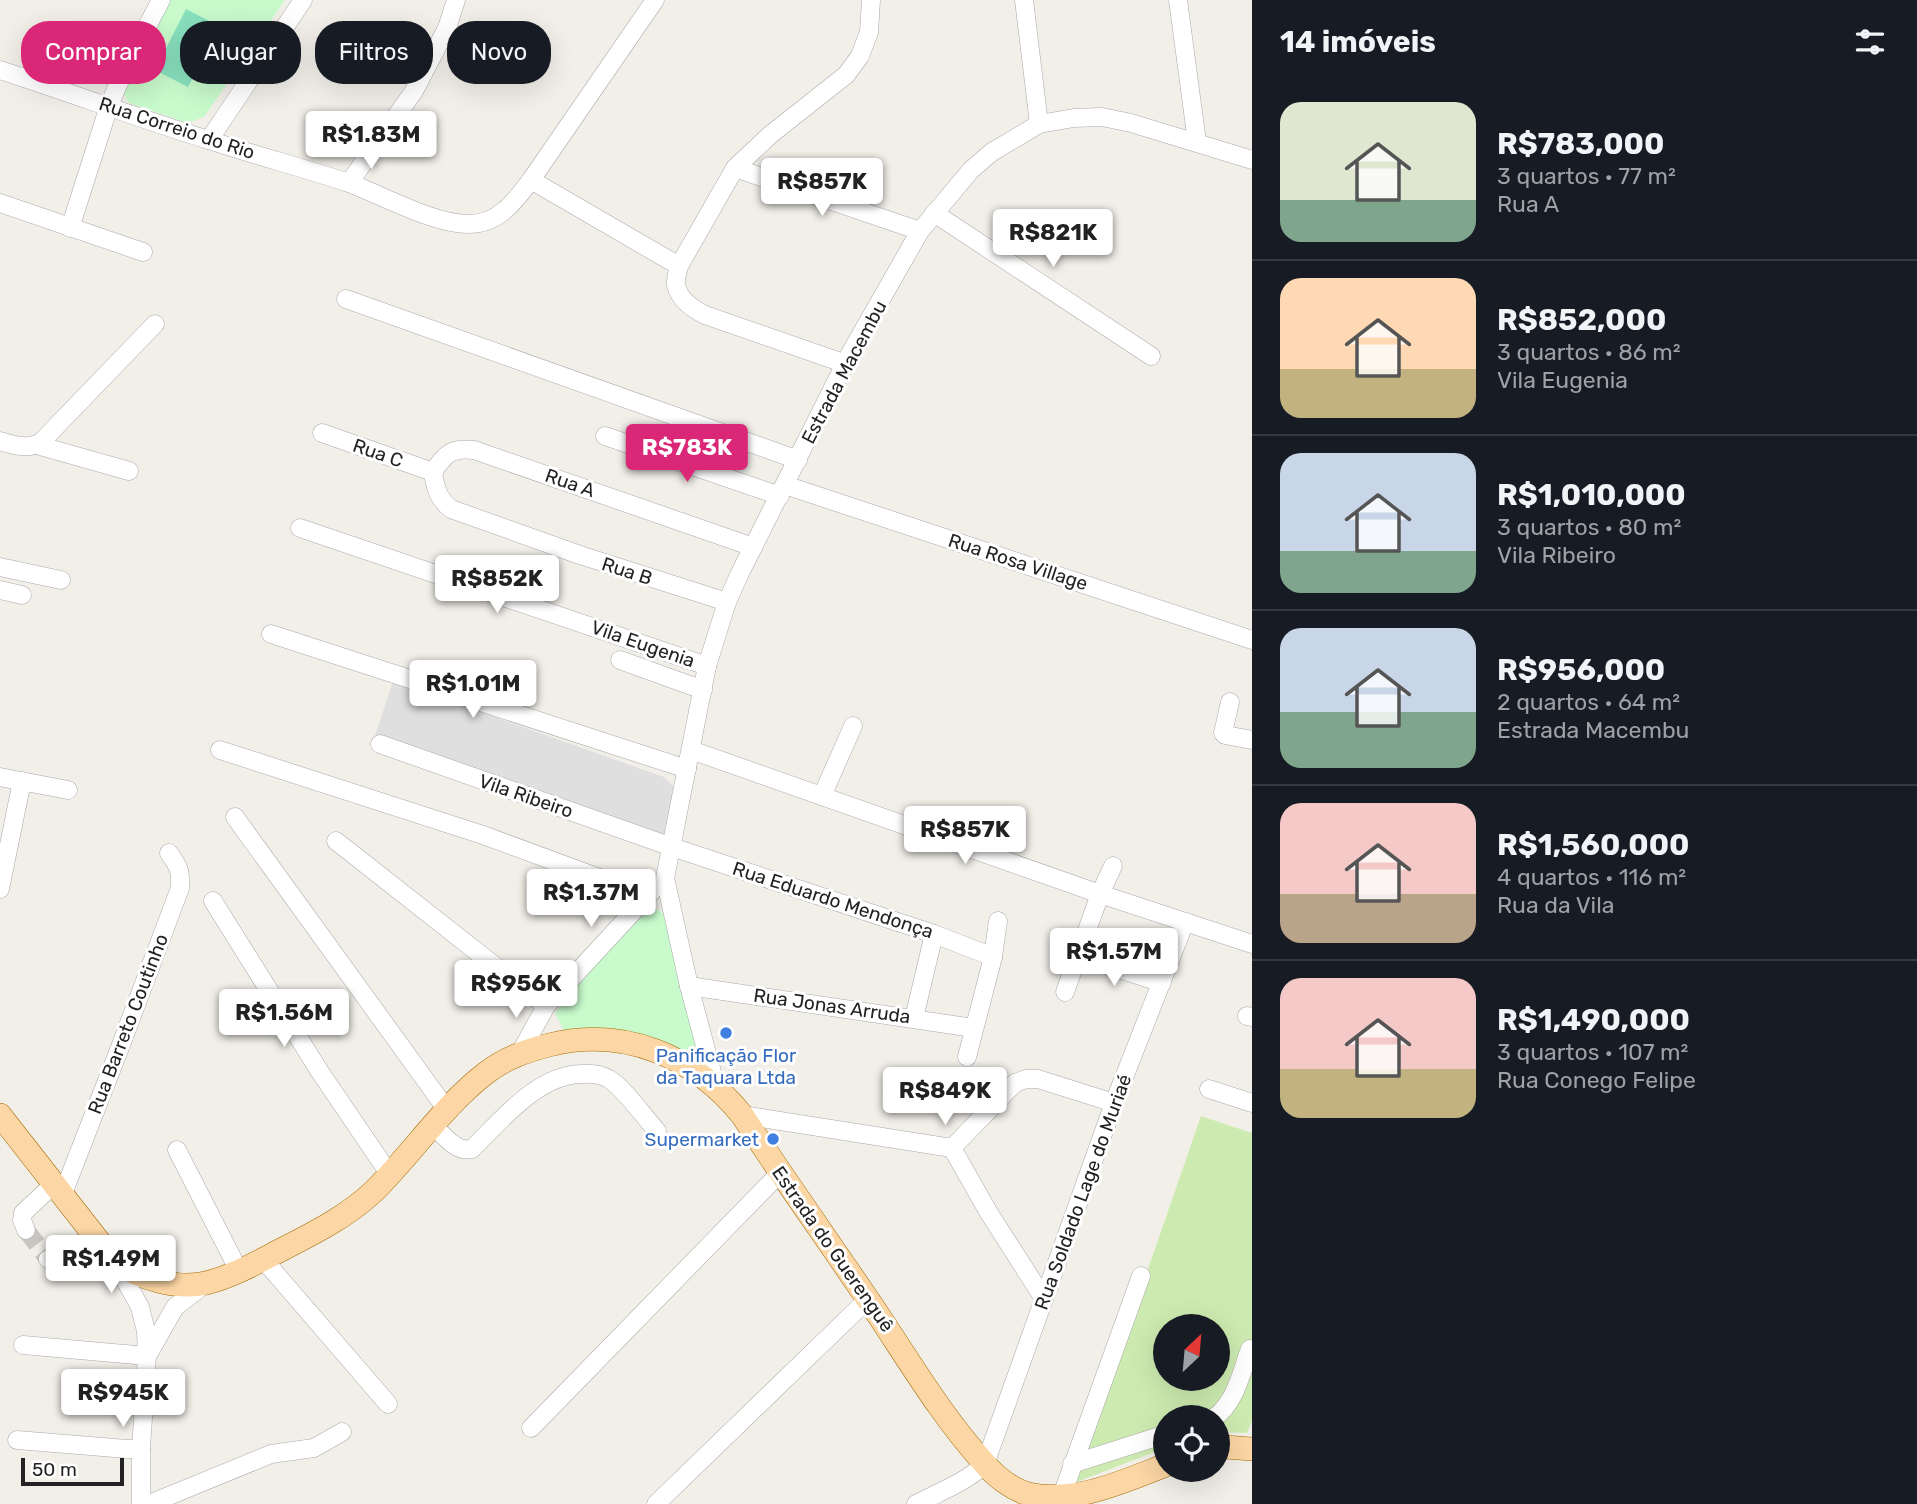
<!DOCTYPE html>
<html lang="pt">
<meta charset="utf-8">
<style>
:root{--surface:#171b24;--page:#20242c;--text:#f1f3f6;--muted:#9ea1a6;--line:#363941;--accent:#db2777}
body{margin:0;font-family:Rubik,sans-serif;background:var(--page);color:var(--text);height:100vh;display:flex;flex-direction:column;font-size:26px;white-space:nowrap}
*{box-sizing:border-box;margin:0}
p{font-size:23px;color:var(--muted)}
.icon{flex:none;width:38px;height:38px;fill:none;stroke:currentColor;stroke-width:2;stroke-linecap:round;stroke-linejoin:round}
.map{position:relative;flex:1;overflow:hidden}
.details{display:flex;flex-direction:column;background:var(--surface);width:665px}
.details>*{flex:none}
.top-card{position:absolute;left:21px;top:21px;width:665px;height:63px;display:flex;gap:14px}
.needle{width:46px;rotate:26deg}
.buttons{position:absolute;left:1153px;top:1314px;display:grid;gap:14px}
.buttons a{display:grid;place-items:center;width:77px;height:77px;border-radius:50%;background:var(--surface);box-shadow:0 7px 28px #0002;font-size:35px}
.scale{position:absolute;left:21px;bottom:18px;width:103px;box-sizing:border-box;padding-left:7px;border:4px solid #222;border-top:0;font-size:19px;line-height:24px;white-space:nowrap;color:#222;-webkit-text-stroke:5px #fff;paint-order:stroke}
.price{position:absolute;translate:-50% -60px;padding:0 16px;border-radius:7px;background:#fff;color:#222;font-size:23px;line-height:46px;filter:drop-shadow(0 2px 4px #0008)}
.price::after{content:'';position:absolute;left:50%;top:42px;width:21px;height:16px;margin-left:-10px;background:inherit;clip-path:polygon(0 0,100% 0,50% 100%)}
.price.selected{background:var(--accent);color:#fff}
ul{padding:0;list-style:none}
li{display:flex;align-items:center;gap:21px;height:175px;padding:0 28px}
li+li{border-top:2px solid var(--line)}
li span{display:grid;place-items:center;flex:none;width:196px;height:140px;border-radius:21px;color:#555}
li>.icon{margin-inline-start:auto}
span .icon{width:84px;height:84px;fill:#fffc;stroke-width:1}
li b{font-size:30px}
h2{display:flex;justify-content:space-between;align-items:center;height:84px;padding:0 28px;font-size:30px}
.pill{padding:0 24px;border-radius:28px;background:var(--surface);box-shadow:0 7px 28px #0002;font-size:24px;line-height:63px}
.pill.selected{background:var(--accent);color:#fff}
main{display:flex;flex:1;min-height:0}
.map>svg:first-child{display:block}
.residential{fill:#e0dfdf}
.grass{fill:#cdebb0;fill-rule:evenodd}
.park{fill:#c8facc}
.pitch{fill:#88e0be}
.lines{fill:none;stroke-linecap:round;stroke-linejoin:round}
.minor-tunnel{stroke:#c8c6c1;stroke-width:18;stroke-dasharray:18 9;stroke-linecap:butt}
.minor-casing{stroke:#a9a9a9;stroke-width:19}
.major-casing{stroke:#a06b00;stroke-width:24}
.minor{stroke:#fff;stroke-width:18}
.major{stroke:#fcd6a4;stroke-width:23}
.shop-dot{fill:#3f7fe0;stroke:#fff;stroke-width:2.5}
.labels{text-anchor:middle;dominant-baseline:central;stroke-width:6;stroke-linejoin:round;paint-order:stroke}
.street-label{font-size:19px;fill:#222;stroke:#fff}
.shop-label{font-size:19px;fill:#366cbe;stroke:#fff}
</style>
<main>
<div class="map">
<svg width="1252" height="1504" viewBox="0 0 1252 1504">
<rect width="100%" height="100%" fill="#f2efe9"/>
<path class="residential" d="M393 681 664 777 675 788 666 838 375 736Z"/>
<path class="grass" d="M1201 1116 1252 1133V1420L1247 1433 1218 1432V1418H1166L1165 1448 1074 1483ZM1166 1326H1218V1379H1166Z"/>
<g class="park">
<path d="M170 0H285L204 117 188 123 129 103 122 91Z"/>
<path d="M643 904C655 907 662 911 670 921L709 1076 697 1067 568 1039 555 1013Z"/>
</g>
<path class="pitch" d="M186 9 219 26 188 87 155 70Z"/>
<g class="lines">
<path class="minor-tunnel" d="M26 1230 48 1259"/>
<g class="minor-casing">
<g id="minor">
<path d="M1024 0 1039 124"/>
<path d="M1178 0 1197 142"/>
<path d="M0 70C71 93 141 119 212 141 257 156 304 168 349 183 384 196 433 224 469 224 499 224 515 201 531 180L655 0"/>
<path d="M209 140 303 0"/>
<path d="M735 168 920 231"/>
<path d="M531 180 679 266"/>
<path d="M349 183 414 91 447 28 456 0"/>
<path d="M0 203 143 252"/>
<path d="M934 213 1151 356"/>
<path d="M70 228 109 106 126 66 161 0"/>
<path d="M346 299 798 460"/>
<path d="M846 364 705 315C693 309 679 300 676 285 675 280 678 271 679 266L735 168 770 135 846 75 860 56 869 32 871 0"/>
<path d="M322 433 433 472"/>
<path d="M605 436 780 496"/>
<path d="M0 441C13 445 29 450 41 442L155 324"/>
<path d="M37 445 129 471"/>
<path d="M433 472C445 454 452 447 474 450L753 547"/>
<path d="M433 472C435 487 438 499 451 509L580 555 727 602"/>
<path d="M785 485 1252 640"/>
<path d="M300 528 707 666"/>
<path d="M0 567 61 580"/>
<path d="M0 590 22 595"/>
<path d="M271 634 687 769"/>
<path d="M620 660 703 690"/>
<path d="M1230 702 1223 733 1225 735 1252 740"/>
<path d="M380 744 672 847 934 934 993 957"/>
<path d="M220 750 483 835 648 896"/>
<path d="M691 750 1100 894 1252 944"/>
<path d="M0 777 68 790"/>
<path d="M822 796 853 726"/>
<path d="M235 817 447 1110"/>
<path d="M336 841 546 1006"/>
<path d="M0 889 22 781"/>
<path d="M213 901 320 1072 390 1175"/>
<path d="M1079 956 1162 983"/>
<path d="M689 986 974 1028"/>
<path d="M1065 992 1100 894 1113 866"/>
<path d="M1247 1016 1252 1017"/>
<path d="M914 1018 934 934"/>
<path d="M520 1053 546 1006 655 888"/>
<path d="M967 1057 993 957 998 921"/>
<path d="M716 1087 689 986 665 878 707 666 727 602 739 575 851 352 920 231 971 170 992 152 1039 124 1074 118 1102 117 1131 123 1252 160"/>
<path d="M1209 1089 1252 1103"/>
<path d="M742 1115 952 1148 989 1213 1044 1299"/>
<path d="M434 1126C444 1136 457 1153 472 1149 502 1119 539 1074 582 1074 592 1073 600 1074 609 1079 625 1089 644 1117 657 1131"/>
<path d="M952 1148 1015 1083 1026 1079H1038L1114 1103"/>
<path d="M177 1150 239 1271"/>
<path d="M62 1196 119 1050 180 888C181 871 179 867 169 853"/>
<path d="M26 1230 22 1220 23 1213 53 1185"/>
<path d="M48 1259C71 1271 80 1254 96 1240"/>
<path d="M263 1259 388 1404"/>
<path d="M115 1262 140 1307 146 1331 147 1356 141 1449V1504"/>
<path d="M23 1345 147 1356"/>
<path d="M149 1353 175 1307 205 1284"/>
<path d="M1214 1418C1236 1402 1241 1373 1250 1349"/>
<path d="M531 1428 780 1173"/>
<path d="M17 1440 127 1449H141"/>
<path d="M1072 1464 1166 1434"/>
<path d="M1061 1498 1141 1276"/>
<path d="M149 1504 271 1454 314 1448 342 1432"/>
<path d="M656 1504 868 1299"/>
<path d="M916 1504C939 1492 966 1482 985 1464L1114 1103 1185 922"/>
</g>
</g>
<g class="major-casing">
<g id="major">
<path d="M0 1115 115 1262C140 1278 176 1290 206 1283 231 1277 256 1263 279 1251 312 1234 345 1218 373 1192 412 1154 443 1106 486 1073 505 1058 526 1051 549 1045 624 1026 694 1056 742 1115 786 1182 832 1246 877 1313 911 1364 943 1418 985 1464 996 1477 1012 1489 1028 1494 1075 1504 1122 1482 1166 1465"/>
<path d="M1218 1448 1225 1447 1252 1449"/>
</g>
</g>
<use href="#minor" class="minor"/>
<use href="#major" class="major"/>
</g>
<g class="shop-dot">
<circle cx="726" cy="1033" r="7"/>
<circle cx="773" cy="1139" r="7"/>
</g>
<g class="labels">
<g class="street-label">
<text transform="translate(177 128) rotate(18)">Rua Correio do Rio</text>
<text transform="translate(844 372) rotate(-62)">Estrada Macembu</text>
<text transform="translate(378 453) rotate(19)">Rua C</text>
<text transform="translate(570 483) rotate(19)">Rua A</text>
<text transform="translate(1018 562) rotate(18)">Rua Rosa Village</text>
<text transform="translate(627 571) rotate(18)">Rua B</text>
<text transform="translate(643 644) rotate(19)">Vila Eugenia</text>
<text transform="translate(526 796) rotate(19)">Vila Ribeiro</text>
<text transform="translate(833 900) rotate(18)">Rua Eduardo Mendonça</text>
<text transform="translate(832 1006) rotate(8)">Rua Jonas Arruda</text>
<text transform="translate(128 1024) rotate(-69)">Rua Barreto Coutinho</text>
<text transform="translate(1083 1192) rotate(-70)">Rua Soldado Lage do Muriaé</text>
<text transform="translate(833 1249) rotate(55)">Estrada do Guerenguê</text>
</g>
<g class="shop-label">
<text x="726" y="1055">Panificação Flor<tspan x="726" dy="22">da Taquara Ltda</tspan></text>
<text x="759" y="1139" text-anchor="end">Supermarket</text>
</g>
</g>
</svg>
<div class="buttons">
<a><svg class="needle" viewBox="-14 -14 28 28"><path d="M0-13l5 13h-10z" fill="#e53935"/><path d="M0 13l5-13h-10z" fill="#9ea1a6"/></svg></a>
<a><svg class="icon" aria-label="locate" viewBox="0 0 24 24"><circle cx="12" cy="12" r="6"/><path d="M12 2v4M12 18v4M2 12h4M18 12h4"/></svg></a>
</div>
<div class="scale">50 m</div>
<b class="price" style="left:371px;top:171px">R$1.83M</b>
<b class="price" style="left:822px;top:218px">R$857K</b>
<b class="price" style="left:1053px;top:269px">R$821K</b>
<b class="price selected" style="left:687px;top:484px">R$783K</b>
<b class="price" style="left:497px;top:615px">R$852K</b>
<b class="price" style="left:473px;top:720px">R$1.01M</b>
<b class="price" style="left:965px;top:866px">R$857K</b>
<b class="price" style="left:591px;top:929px">R$1.37M</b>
<b class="price" style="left:1114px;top:988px">R$1.57M</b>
<b class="price" style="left:516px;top:1020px">R$956K</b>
<b class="price" style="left:284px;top:1049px">R$1.56M</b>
<b class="price" style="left:945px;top:1127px">R$849K</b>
<b class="price" style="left:111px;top:1295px">R$1.49M</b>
<b class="price" style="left:123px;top:1429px">R$945K</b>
<div class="top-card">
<a class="pill selected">Comprar</a>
<a class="pill">Alugar</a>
<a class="pill">Filtros</a>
<a class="pill">Novo</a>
</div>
</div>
<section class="details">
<h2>14 imóveis<svg class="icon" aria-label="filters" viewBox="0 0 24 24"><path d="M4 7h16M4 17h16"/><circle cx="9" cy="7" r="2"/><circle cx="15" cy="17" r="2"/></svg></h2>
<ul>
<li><span style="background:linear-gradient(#dfe7d0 70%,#7fa58c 0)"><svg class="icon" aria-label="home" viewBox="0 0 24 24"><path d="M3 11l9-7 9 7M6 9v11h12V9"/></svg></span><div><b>R$783,000</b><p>3 quartos · 77 m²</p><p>Rua A</p></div></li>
<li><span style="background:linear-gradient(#ffd9b3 65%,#c2b280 0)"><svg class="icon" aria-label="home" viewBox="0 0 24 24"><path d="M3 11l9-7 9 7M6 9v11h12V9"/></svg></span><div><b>R$852,000</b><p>3 quartos · 86 m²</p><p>Vila Eugenia</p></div></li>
<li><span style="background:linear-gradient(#c9d6e8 70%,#7fa58c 0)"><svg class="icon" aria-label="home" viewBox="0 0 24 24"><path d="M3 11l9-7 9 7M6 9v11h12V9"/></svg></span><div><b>R$1,010,000</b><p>3 quartos · 80 m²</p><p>Vila Ribeiro</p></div></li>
<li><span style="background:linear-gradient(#c9d6e8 60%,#7fa58c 0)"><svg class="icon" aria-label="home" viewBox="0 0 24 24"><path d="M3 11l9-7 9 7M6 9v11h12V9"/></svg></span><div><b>R$956,000</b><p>2 quartos · 64 m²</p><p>Estrada Macembu</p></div></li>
<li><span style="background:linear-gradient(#f6c9c9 65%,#b9a48a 0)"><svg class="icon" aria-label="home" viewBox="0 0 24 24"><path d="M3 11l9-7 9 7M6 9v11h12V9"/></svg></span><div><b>R$1,560,000</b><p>4 quartos · 116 m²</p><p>Rua da Vila</p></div></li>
<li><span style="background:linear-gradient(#f6c9c9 65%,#c2b280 0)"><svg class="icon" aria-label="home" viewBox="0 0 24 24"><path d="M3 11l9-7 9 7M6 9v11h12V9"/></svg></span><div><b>R$1,490,000</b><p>3 quartos · 107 m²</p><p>Rua Conego Felipe</p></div></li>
</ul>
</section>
</main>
